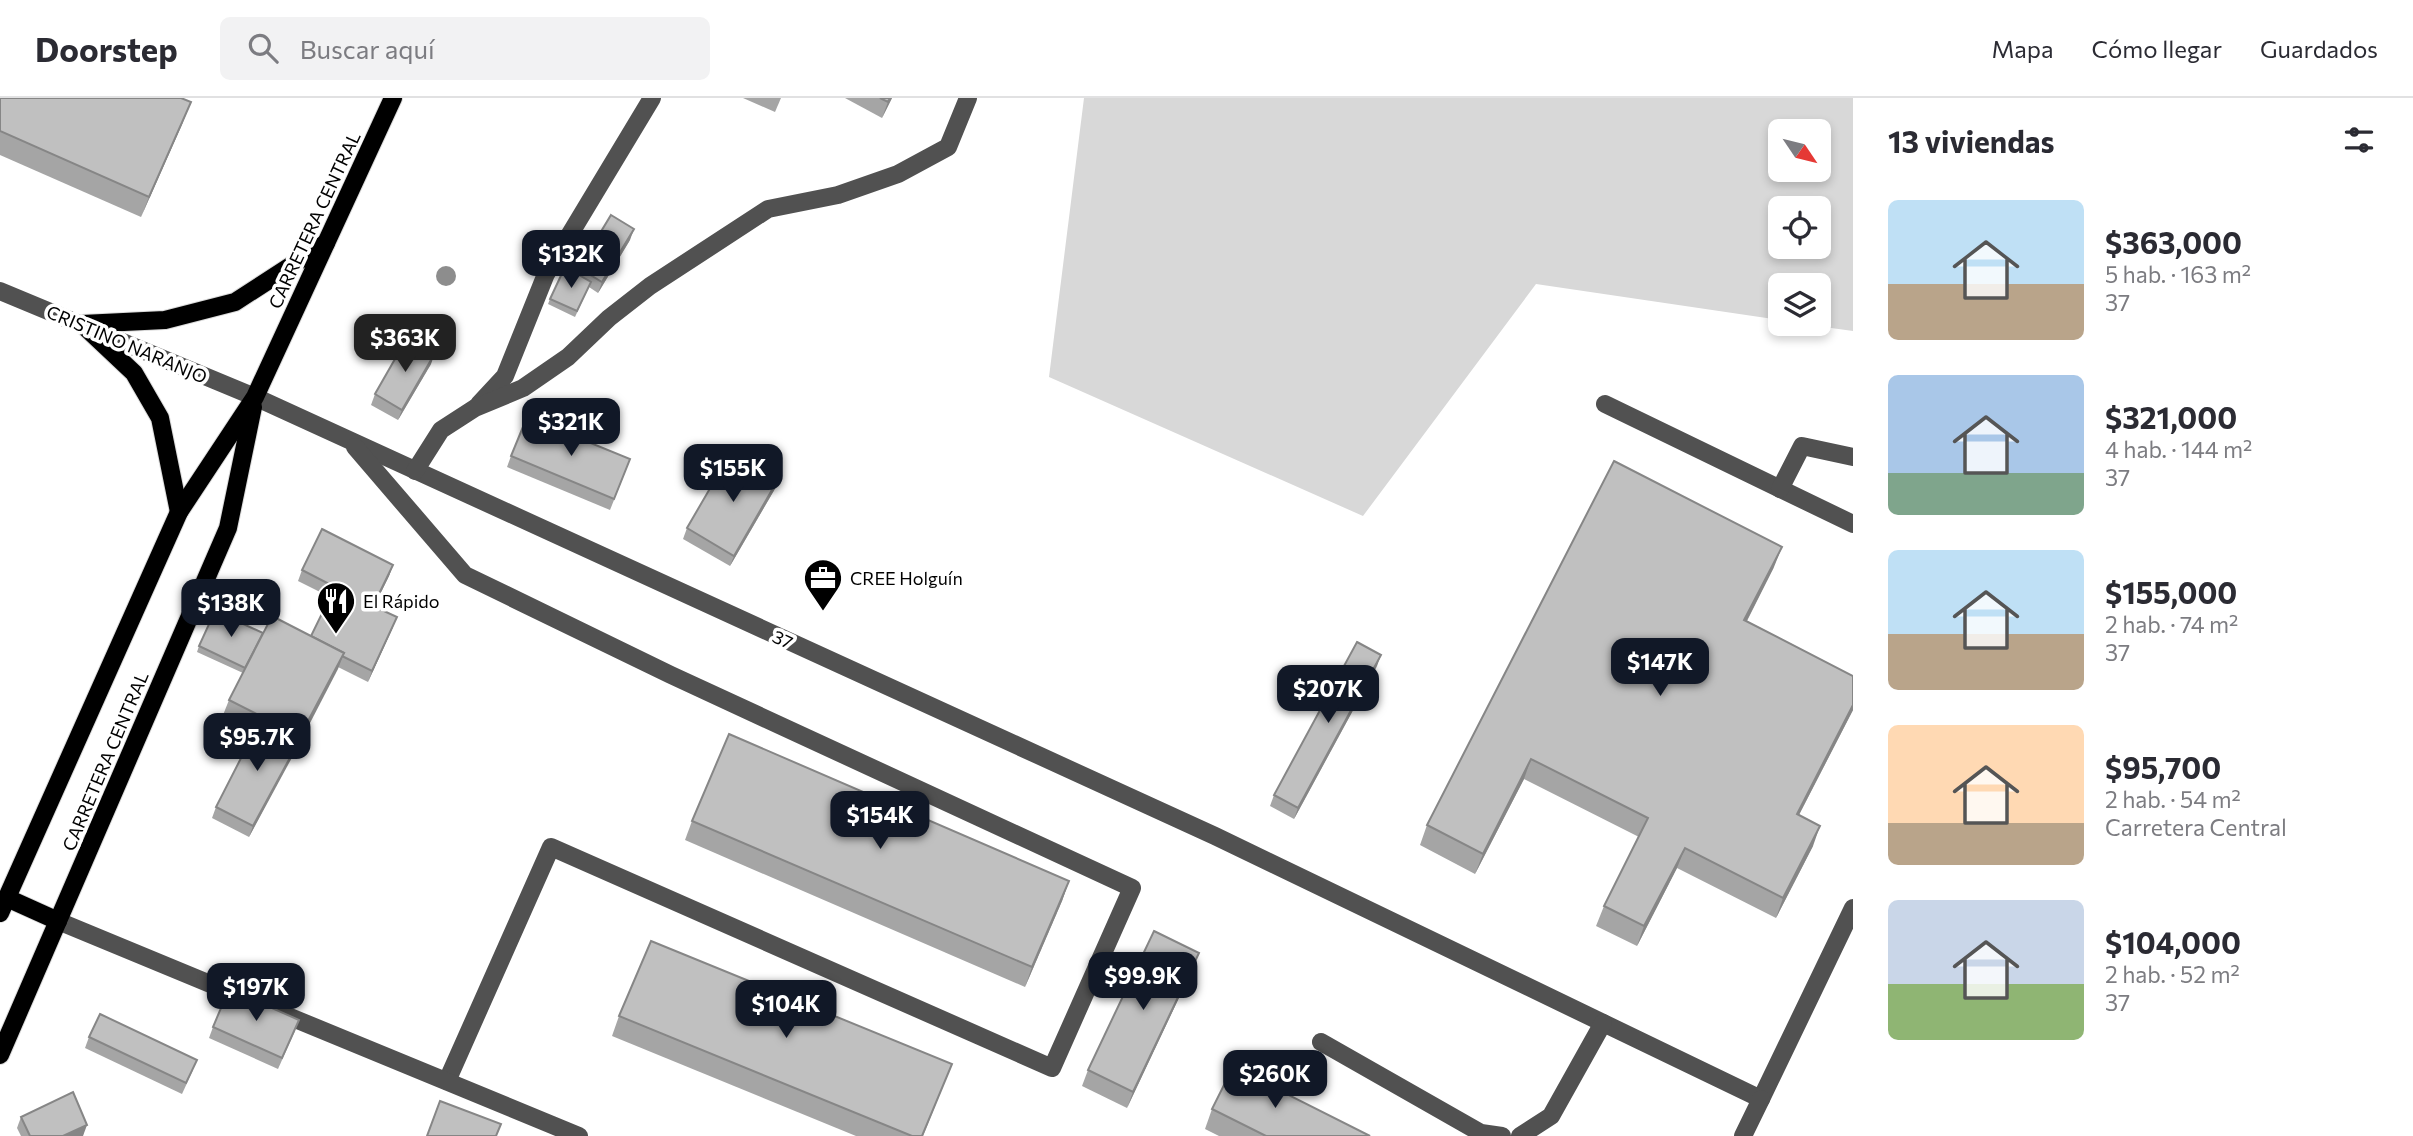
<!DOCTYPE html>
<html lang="es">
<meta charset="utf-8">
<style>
:root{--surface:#fff;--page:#f2f2f3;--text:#2b2b33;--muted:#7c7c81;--line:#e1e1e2;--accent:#111827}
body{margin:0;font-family:Commissioner,sans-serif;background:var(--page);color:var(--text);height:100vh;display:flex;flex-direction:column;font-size:26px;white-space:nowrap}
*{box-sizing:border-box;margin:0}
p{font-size:23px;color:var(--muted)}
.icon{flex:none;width:38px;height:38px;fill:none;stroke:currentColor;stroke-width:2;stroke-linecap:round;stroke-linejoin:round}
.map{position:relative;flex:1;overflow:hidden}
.drawer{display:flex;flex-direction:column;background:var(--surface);width:560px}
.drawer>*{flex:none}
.needle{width:46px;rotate:125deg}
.controls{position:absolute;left:1768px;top:21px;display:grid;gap:14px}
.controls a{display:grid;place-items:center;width:63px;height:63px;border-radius:10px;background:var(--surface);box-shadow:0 4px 10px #0003;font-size:35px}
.price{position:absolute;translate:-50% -60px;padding:0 16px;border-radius:14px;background:var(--accent);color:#fff;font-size:23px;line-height:46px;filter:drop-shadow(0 2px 4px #0008)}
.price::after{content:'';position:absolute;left:50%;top:42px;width:21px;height:16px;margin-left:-10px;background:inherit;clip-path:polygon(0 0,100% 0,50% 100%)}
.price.active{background:#222;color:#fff}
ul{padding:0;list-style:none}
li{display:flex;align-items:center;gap:21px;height:175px;padding:0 35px}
li span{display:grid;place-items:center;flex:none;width:196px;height:140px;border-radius:10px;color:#555}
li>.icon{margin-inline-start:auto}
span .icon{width:84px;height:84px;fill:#fffc;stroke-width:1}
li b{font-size:30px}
h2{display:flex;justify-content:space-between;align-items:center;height:84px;padding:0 35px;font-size:30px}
header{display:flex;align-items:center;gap:42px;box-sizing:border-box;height:98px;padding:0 35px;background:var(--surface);border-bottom:2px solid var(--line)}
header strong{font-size:33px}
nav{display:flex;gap:38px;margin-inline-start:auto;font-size:24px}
.search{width:490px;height:63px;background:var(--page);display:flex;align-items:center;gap:18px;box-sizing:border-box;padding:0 24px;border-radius:10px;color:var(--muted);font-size:26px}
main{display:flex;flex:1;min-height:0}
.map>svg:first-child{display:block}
.green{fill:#d8d8d8;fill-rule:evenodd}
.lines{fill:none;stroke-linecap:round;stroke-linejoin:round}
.major-casing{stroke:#dbdbdb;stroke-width:20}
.minor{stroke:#515151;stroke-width:18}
.major{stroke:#000;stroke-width:18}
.tree{fill:#8d8d8d}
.wall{fill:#a5a5a5}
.shaded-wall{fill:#868686}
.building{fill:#c0c0c0;stroke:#868686;stroke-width:2}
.labels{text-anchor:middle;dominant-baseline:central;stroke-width:7;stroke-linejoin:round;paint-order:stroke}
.street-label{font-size:18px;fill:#000;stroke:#fff}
.poi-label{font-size:18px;fill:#000;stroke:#fff;text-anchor:start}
</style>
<header>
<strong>Doorstep</strong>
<div class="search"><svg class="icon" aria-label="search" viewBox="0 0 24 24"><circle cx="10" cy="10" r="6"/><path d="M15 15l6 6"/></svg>Buscar aquí</div>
<nav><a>Mapa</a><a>Cómo llegar</a><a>Guardados</a></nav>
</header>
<main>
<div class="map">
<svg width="1853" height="1038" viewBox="0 0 1853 1038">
<rect width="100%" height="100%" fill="#fff"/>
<path class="green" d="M1084 0H1853V233L1802 226H1818V187H1780V222L1536 186 1363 418 1049 279ZM1780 33H1818V72H1780ZM1780 110H1818V149H1780Z"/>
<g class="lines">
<g class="major-casing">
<g id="major">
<path d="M82 226 165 222 235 204 326 145"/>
<path d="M82 226 134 275 160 320 179 414"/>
<path d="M7 800 58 823"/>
<path d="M0 815 179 414 255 299 393 0"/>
<path d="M0 957 228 430 253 309"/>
</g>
</g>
<g class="minor">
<path d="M0 193 255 299 1215 738 1761 1001 1853 810"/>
<path d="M479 306 505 278 546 176 652 0"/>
<path d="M1605 306 1853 426"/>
<path d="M355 349 465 477 671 577 1132 790 1052 970 551 749 447 983"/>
<path d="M415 373 441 332 475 310 523 290 568 259 609 220 650 188 768 111 838 97 898 76 948 49 968 0"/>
<path d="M1780 391 1802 348 1853 359"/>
<path d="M58 823 249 902"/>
<path d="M278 914 579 1038"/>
<path d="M1321 944 1481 1035 1502 1038"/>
<path d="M1520 1038 1551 1018 1603 925"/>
<path d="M1743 1038 1761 1001"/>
</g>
<use href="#major" class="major"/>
</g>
<circle class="tree" cx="446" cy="178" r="10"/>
<g class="wall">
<path d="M0 0 183 24 141 119 0 57Z"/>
<path d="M743 0H781L775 14Z"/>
<path d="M845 0H892L882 20Z"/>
<path d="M630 142 598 195 589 189 575 219 548 206 550 201 577 176 579 170Z"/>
<path d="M431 266 398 322 371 307 375 296Z"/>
<path d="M511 358 626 372 610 412 507 369Z"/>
<path d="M776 389 730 468 683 441 687 430Z"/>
<path d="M393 467 389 478 374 508 393 529 368 584 338 569 249 739 212 720 216 709 255 634 223 617 229 602 243 575 197 554 199 548 263 535 311 538 330 499 298 483 302 472Z"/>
<path d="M1774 469 1747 523 1853 578V612L1799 717 1813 748 1776 820 1677 770 1637 848 1596 828 1604 808 1639 739 1524 681 1475 776 1420 747 1427 727Z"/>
<path d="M1377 568 1294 721 1270 708 1274 697Z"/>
<path d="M692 723 1069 783 1062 803 1025 889 685 742Z"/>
<path d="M1193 870 1127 1010 1082 988 1088 972Z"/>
<path d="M619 918 944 986 923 1038H856L612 938Z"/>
<path d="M213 929 295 933 278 971 209 940Z"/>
<path d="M89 939 193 972 182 996 85 950Z"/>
<path d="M1212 1011 1370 1038H1219L1205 1031Z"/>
<path d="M21 1019 83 1038H21L17 1030Z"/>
</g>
<g class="shaded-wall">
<path d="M890 0H892L882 20 888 4Z"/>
<path d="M191 4 183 24 141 119 149 99Z"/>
<path d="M634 131 630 142 598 195 602 184Z"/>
<path d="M435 255 431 266 398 322 402 312Z"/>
<path d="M780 378 776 389 730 468 734 458Z"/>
<path d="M1782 449 1774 469 1737 542 1744 522Z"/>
<path d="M393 467 389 478 369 519 373 508Z"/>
<path d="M397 519 393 529 368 584 372 573Z"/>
<path d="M344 555 338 571 295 654 300 638Z"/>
<path d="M1381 557 1377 568 1294 721 1298 710Z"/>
<path d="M1853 607V612L1789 736 1797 716Z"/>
<path d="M299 643 295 654 249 739 253 728Z"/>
<path d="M1531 661 1524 681 1475 776 1483 756Z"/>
<path d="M1820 728 1813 748 1776 820 1783 800Z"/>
<path d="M1685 750 1677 770 1637 848 1644 828Z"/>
<path d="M1069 783 1062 803 1025 889 1032 869Z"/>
<path d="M1199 855 1193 870 1127 1010 1133 994Z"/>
<path d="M87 1027 83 1038H63Z"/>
</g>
<g class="building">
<path d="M0 0H181L191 4 149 99 0 33Z"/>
<path d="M880 0H890L888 4Z"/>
<path d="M611 117 634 131 602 184 579 170Z"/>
<path d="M565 169 591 184 577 213 550 201Z"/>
<path d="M407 240 435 255 402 312 375 296Z"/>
<path d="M527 319 630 361 614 401 511 358Z"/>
<path d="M730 356 780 378 734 458 687 430Z"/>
<path d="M1614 363 1782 449 1744 522 1853 578V607L1797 716 1820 728 1783 800 1685 750 1644 828 1604 808 1648 720 1531 661 1483 756 1427 727Z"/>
<path d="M322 431 393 467 373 508 397 519 372 573 342 558 344 555 311 538 335 489 302 472Z"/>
<path d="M215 513 263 535 245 570 199 548Z"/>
<path d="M272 518 344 555 300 638 229 602Z"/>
<path d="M1357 544 1381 557 1298 710 1274 697Z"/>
<path d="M260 623 299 643 253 728 216 709Z"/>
<path d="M729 636 1069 783 1032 869 692 723Z"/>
<path d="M1154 833 1199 855 1133 994 1088 972Z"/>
<path d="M651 843 952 966 922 1038H912L619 918Z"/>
<path d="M229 891 299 922 282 960 213 929Z"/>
<path d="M100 916 197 962 186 985 89 939Z"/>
<path d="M1233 969 1370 1038H1266L1212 1011Z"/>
<path d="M73 994 87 1027 63 1038H30L21 1019Z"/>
<path d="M440 1003 501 1026 496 1038H427Z"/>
</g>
<defs>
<g id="office-pin" transform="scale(2.0125)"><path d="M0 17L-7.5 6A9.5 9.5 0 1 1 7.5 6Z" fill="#000" stroke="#fff"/><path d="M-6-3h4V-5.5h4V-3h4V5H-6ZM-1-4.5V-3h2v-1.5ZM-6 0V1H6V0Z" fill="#fff"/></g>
<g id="restaurant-pin" transform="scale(2.0125)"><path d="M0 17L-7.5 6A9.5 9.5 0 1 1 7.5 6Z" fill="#000" stroke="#fff"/><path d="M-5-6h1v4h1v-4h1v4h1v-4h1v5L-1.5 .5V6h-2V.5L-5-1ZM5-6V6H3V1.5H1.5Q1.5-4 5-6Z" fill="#fff"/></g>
</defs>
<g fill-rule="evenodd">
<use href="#office-pin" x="823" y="480"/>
<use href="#restaurant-pin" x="336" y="503"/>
</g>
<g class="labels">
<g class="street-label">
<text transform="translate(314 122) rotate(-65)">CARRETERA CENTRAL</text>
<text transform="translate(127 246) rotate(23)">CRISTINO NARANJO</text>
<text transform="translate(783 541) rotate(25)">37</text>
<text transform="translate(105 663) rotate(-67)">CARRETERA CENTRAL</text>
</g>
<g class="poi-label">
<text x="850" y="480">CREE Holguín</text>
<text x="363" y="503">El Rápido</text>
</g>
</g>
</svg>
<div class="controls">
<a><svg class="needle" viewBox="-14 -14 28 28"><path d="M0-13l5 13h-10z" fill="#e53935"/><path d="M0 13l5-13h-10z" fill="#7c7c81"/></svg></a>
<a><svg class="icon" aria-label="locate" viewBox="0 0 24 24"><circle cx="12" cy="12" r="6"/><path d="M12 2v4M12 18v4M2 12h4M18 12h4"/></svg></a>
<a><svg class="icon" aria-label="layers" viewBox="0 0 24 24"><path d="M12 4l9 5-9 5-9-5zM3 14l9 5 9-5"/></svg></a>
</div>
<b class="price" style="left:571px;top:192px">$132K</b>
<b class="price active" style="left:405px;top:276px">$363K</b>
<b class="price" style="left:571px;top:360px">$321K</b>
<b class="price" style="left:733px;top:406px">$155K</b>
<b class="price" style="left:231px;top:541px">$138K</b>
<b class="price" style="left:1660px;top:600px">$147K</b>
<b class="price" style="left:1328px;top:627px">$207K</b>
<b class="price" style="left:257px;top:675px">$95.7K</b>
<b class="price" style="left:880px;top:753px">$154K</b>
<b class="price" style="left:1143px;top:914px">$99.9K</b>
<b class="price" style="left:256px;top:925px">$197K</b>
<b class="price" style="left:786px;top:942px">$104K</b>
<b class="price" style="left:1275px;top:1012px">$260K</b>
</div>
<section class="drawer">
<h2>13 viviendas<svg class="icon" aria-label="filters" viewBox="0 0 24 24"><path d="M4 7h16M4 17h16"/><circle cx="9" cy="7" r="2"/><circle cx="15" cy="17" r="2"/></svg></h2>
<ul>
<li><span style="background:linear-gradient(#bfe0f5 60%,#b9a48a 0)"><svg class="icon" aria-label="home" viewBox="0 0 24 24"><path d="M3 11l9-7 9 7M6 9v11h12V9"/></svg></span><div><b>$363,000</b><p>5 hab. · 163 m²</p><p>37</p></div></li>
<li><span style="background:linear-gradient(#a9c7e8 70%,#7fa58c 0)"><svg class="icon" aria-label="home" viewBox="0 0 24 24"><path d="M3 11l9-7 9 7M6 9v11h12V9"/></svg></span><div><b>$321,000</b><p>4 hab. · 144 m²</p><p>37</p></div></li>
<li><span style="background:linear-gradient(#bfe0f5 60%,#b9a48a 0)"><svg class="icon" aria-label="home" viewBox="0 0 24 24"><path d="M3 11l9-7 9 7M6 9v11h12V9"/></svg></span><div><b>$155,000</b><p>2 hab. · 74 m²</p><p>37</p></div></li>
<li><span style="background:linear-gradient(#ffd9b3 70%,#b9a48a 0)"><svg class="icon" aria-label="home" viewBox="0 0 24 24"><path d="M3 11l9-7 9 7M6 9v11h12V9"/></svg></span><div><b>$95,700</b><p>2 hab. · 54 m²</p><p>Carretera Central</p></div></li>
<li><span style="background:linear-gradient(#c9d6e8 60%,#8fb573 0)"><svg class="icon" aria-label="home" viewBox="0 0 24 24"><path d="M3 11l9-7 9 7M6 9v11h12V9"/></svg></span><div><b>$104,000</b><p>2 hab. · 52 m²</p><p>37</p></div></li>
</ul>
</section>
</main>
